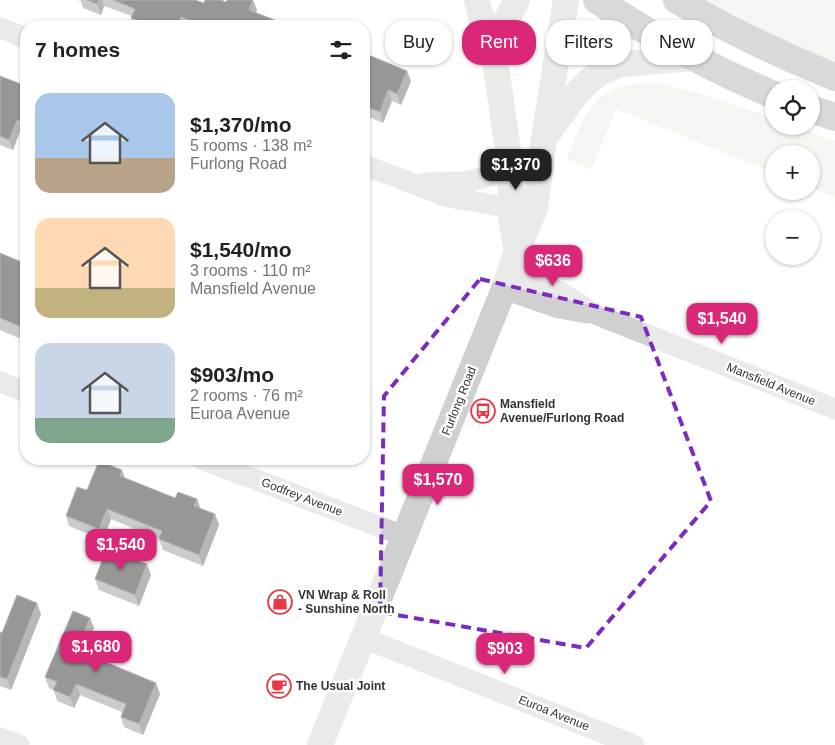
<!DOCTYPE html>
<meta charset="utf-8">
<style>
:root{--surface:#fff;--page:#f2f2f2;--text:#222;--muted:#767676;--accent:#db2777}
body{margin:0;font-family:Arial,sans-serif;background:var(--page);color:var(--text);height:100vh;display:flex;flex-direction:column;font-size:19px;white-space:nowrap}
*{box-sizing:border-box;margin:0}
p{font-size:16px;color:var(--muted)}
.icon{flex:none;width:28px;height:28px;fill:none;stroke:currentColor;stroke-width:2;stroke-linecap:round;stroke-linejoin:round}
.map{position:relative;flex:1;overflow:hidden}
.panel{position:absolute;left:20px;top:20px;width:350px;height:445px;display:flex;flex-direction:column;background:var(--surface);border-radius:20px;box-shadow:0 1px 4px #0004}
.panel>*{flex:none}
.banner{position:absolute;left:385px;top:20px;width:375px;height:45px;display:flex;gap:10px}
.buttons{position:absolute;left:765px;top:80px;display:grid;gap:10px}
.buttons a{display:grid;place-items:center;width:55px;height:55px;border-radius:50%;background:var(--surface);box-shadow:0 1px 4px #0004;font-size:25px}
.price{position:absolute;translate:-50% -42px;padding:0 11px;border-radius:10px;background:var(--accent);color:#fff;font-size:16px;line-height:32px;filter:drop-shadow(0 1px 2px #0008)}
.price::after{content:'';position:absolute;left:50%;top:30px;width:15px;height:11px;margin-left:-8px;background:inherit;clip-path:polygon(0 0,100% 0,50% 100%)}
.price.active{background:#222;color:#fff}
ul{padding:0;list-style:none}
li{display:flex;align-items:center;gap:15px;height:125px;padding:0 15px}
li span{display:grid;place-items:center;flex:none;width:140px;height:100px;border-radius:15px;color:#555}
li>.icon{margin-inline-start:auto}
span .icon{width:60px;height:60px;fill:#fffc;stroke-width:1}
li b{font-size:21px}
h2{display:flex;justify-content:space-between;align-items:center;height:60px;padding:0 15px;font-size:21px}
.pill{padding:0 18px;border-radius:20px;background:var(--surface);box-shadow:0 1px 4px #0004;font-size:18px;line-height:45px}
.pill.active{background:var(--accent);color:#fff}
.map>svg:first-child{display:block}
.green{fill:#e6ecdf}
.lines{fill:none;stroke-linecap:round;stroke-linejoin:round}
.minor{stroke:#d0d0d0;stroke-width:21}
.tertiary{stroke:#d0d0d0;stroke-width:26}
.primary{stroke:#ababab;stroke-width:28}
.wall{fill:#8c8c8c}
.shaded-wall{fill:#5f5f5f}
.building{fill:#1a1a1a;stroke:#5f5f5f}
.marked{fill:none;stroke:#7b2cbf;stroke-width:4;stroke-dasharray:10 6;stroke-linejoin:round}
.labels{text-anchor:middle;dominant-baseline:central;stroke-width:5;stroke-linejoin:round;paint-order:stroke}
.street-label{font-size:12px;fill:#333;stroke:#fff}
.poi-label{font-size:12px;font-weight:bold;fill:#333;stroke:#fff;text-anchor:start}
</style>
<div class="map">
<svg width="835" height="745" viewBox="0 0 835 745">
<rect width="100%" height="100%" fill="#fff"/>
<g class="green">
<path d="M706 0H835V61L775 37Z"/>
<path d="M663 84 706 95 774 119V126H793L835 141V197L811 188V154H774V173L616 109 591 170 567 160C577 133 588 96 620 87 631 83 650 85 663 84Z"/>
</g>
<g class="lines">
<g class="minor">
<path d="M0 28 26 38"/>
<path d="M364 165 448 197 511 208"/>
<path d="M425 183 466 182 511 171"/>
<path d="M511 269 564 294 595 314 835 409"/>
<path d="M504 289 559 308 587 313"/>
<path d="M0 382 26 392"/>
<path d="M201 459 404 536"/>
<path d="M363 638 634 745"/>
<path d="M0 738 19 745"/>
</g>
<g class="tertiary">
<path d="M477 0 486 39 495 59"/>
<path d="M546 136 577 93 588 82 599 73 622 64 694 58"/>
<path d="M517 251 511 219V171L495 60 502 28 517 0"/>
<path d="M320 745 504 289 517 251 535 208 544 138 566 0"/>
</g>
<g class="primary">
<path d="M597 0C653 37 712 69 774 95"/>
<path d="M677 0C728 30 780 55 835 77"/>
<path d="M811 109 835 117"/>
</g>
</g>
<g class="wall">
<path d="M77 0H195L204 3 226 2 257 10 256 13 290 26H135L131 18 132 16 104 6 101 15 83 8 81 1Z"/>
<path d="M364 53 411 81 401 105 392 101 383 123 364 115Z"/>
<path d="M0 76 26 86V133L20 131 13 150 0 145Z"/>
<path d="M0 253 26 264V341L0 330Z"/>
<path d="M125 478 175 498 197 499 200 508 215 514 219 525 203 566 163 550 159 539 111 519 103 540 69 526 66 516 87 490Z"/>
<path d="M151 575 139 606 99 590 95 579Z"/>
<path d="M41 614 11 690 0 686V632L2 633Z"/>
<path d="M90 618 94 628 85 650 100 656 101 660 156 683 160 694 143 735 124 727 121 717 122 712 80 695 74 708 57 701 54 690 49 688 45 677Z"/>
</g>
<g class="shaded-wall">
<path d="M99 0H102L104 6 101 15 97 4Z"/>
<path d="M253 0 257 10 253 20 249 10Z"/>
<path d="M181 17 184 26H178Z"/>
<path d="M407 71 411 81 401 105 397 94Z"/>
<path d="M388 90 392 101 383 123 380 112Z"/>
<path d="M17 120 20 131 13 150 9 140Z"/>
<path d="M122 470 126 481 120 476Z"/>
<path d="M197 499 201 510 194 506Z"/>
<path d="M107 509 111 519 103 540 99 529Z"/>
<path d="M215 514 219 525 203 566 199 555Z"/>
<path d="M147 564 151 575 139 606 135 595Z"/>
<path d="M37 603 41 614 11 690 7 679Z"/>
<path d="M90 618 94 628 82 658 78 647Z"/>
<path d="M156 683 160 694 143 735 139 724Z"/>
<path d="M76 684 80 695 74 708 70 697Z"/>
</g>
<g class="building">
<path d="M86 0H99L97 4Z"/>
<path d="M113 0H195L204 3 205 0H221L226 2 227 0H253L249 10 290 26H203L181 17 178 26 167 22 165 26H163L150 21 149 25 131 18 135 9Z"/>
<path d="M364 53 407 71 397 94 388 90 380 112 364 106Z"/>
<path d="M0 76 26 86V89L25 93H26V124L17 120 9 140 0 136Z"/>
<path d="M0 253 26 264V329L0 318Z"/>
<path d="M99 461 122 470 120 476 175 498 178 492 197 499 194 506 215 514 199 555 159 539 162 531 107 509 99 529 66 516 77 487 87 490Z"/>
<path d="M107 548 147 564 135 595 95 579Z"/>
<path d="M17 595 37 603 7 679 0 677V632L2 633Z"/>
<path d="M73 611 90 618 78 647 100 656 98 659 156 683 139 724 121 717 126 704 76 684 70 697 53 690 57 682 45 677Z"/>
</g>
<path d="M0 0H835V745H0ZM480 279 641 317 711 501 586 648 380 612 384 396Z" fill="#fff" fill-opacity=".55" fill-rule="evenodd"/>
<path class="marked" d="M480 279 641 317 711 501 586 648 380 612 384 396Z"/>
<defs>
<g id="bus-ring" transform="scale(1.25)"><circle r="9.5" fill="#fff" stroke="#e63946" stroke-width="1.5"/><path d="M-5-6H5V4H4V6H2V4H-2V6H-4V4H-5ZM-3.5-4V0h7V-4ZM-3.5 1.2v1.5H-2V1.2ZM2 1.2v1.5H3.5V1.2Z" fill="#e63946"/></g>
<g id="shop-ring" transform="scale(1.25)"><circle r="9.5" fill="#fff" stroke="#e63946" stroke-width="1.5"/><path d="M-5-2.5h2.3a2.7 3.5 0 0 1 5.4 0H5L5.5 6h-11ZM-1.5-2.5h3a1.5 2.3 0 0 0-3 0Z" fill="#e63946"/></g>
<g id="cafe-ring" transform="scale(1.25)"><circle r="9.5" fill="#fff" stroke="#e63946" stroke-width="1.5"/><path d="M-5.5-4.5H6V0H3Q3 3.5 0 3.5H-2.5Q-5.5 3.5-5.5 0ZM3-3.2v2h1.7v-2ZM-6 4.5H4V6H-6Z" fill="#e63946"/></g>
</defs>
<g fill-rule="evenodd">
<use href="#bus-ring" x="483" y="411"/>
<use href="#shop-ring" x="280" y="602"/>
<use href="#cafe-ring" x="279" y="686"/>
</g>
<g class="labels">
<g class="street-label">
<text transform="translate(771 384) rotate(22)">Mansfield Avenue</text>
<text transform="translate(459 401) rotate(-68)">Furlong Road</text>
<text transform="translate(302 497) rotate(21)">Godfrey Avenue</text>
<text transform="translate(554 713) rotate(22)">Euroa Avenue</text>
</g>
<g class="poi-label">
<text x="500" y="404">Mansfield<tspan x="500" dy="14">Avenue/Furlong Road</tspan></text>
<text x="298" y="595">VN Wrap &amp; Roll<tspan x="298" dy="14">- Sunshine North</tspan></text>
<text x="296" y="686">The Usual Joint</text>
</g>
</g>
</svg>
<div class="buttons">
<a><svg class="icon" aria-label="locate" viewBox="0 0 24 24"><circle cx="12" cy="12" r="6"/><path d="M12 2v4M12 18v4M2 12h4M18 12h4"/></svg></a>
<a>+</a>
<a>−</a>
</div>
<b class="price active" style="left:516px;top:191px">$1,370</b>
<b class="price" style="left:553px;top:287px">$636</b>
<b class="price" style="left:722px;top:345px">$1,540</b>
<b class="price" style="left:438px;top:506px">$1,570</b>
<b class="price" style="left:121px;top:571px">$1,540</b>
<b class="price" style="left:96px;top:673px">$1,680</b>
<b class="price" style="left:505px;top:675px">$903</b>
<div class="banner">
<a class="pill">Buy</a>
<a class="pill active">Rent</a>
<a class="pill">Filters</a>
<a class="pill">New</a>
</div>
<section class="panel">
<h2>7 homes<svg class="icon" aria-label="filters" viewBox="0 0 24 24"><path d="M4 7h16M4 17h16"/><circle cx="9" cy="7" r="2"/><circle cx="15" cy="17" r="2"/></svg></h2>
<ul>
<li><span style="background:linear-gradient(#a9c7e8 65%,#b9a48a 0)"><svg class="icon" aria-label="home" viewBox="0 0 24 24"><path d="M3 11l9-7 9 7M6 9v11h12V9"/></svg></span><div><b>$1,370/mo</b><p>5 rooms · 138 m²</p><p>Furlong Road</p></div></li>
<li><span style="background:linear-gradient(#ffd9b3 70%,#c2b280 0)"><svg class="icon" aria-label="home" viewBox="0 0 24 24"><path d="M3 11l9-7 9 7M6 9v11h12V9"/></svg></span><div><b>$1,540/mo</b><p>3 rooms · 110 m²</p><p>Mansfield Avenue</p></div></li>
<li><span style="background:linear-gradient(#c9d6e8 75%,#7fa58c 0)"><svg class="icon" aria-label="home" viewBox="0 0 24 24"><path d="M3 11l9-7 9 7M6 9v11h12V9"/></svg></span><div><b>$903/mo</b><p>2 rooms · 76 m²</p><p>Euroa Avenue</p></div></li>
</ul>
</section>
</div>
